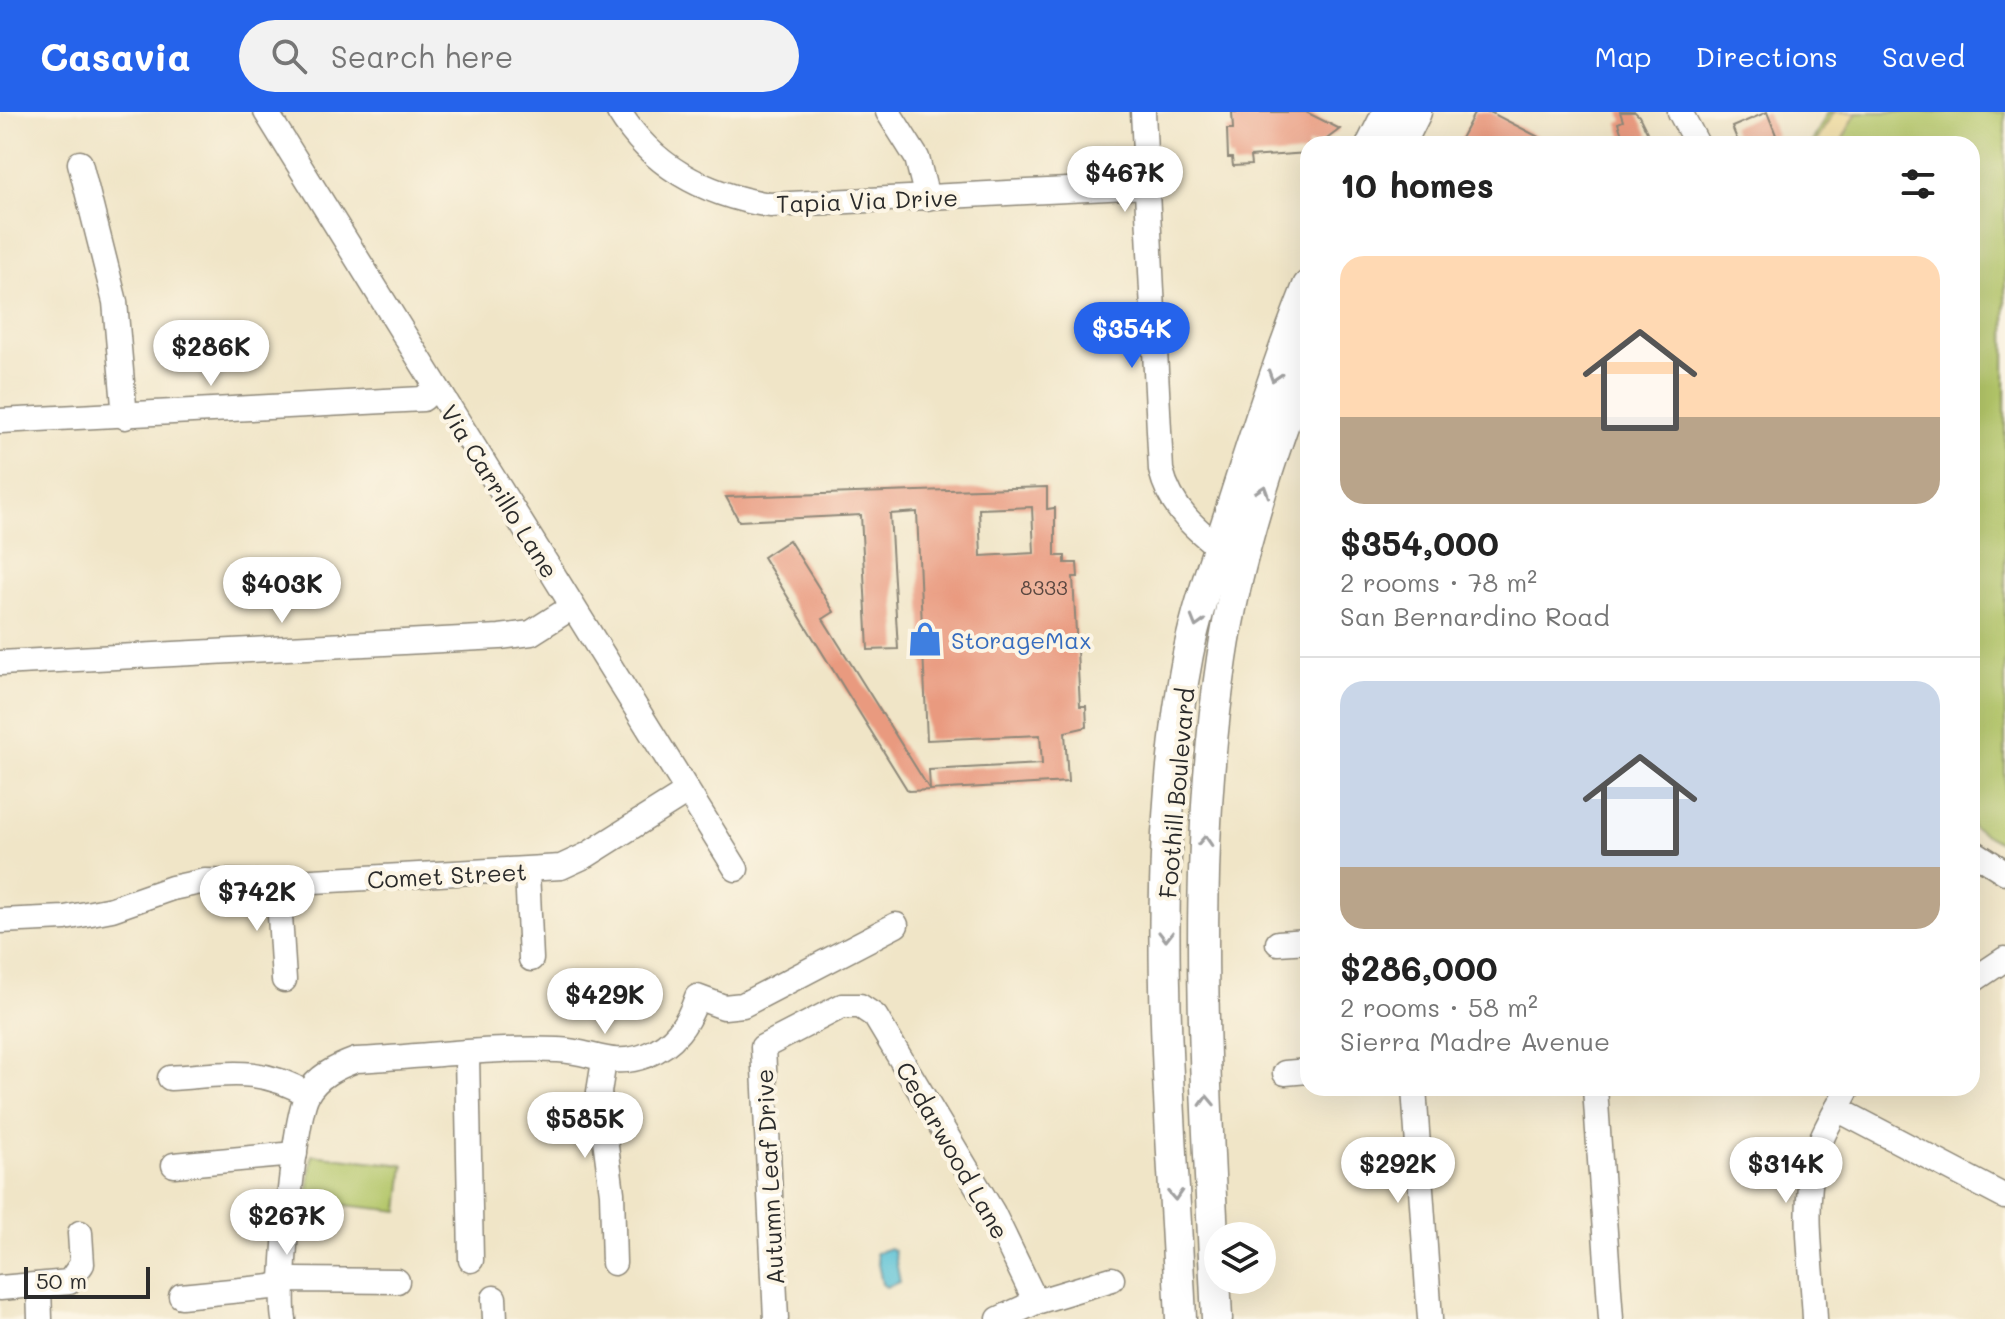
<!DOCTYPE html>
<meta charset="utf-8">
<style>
:root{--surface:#fff;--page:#f2f2f2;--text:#222;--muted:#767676;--line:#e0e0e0;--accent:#2563eb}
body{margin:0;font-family:Mali,sans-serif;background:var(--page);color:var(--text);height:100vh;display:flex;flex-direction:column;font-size:30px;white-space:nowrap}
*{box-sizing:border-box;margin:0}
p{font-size:26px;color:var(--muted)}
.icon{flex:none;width:44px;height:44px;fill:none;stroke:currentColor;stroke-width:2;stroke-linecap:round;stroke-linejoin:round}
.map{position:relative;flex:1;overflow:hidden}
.sheet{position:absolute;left:1300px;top:24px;width:680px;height:960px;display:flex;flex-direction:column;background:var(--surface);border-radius:24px;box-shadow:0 8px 32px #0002}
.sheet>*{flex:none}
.controls{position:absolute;left:1204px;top:1110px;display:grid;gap:16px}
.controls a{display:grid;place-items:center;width:72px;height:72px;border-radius:50%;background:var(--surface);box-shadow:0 8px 32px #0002;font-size:40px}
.scale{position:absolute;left:24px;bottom:20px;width:126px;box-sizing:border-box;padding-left:8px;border:4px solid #2b2b2b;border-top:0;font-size:22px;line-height:28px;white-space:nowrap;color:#2b2b2b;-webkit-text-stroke:6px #fcf5e5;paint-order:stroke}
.price{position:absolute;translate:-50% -68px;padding:0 18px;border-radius:28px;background:#fff;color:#222;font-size:26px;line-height:52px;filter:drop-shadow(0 2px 4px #0008)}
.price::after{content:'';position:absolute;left:50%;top:48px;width:24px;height:18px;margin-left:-12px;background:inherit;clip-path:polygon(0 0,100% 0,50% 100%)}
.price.current{background:var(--accent);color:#fff}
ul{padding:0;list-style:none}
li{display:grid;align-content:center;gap:16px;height:424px;padding:0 40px}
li+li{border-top:2px solid var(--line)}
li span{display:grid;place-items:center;height:248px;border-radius:24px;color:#555}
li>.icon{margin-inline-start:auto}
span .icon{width:144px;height:144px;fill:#fffc;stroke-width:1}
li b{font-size:34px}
h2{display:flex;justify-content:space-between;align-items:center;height:96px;padding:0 40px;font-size:34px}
header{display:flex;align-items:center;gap:48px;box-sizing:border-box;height:112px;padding:0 40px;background:var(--accent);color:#fff}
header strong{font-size:38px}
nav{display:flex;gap:44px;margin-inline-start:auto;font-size:28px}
.search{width:560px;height:72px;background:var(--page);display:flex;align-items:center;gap:20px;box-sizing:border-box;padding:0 28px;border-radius:44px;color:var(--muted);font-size:30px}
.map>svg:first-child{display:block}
.green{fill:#b3c669;stroke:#6f784a;stroke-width:2}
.sand{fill:#eeda9e;stroke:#8c8264;stroke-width:2}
.water{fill:#59c1d6;stroke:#427680;stroke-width:2}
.building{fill:#e99a7f;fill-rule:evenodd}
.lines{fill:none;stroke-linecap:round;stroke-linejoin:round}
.minor-casing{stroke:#8e8879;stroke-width:27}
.major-casing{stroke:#8e8879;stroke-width:33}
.minor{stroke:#fff;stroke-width:24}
.major{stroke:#fff;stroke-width:30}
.oneway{stroke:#a0a0a0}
.labels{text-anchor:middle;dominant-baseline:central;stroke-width:8;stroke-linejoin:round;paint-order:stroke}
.number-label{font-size:20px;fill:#5a4740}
.street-label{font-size:24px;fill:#2b2b2b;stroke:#fcf5e5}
.shop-label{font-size:24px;fill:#366cbe;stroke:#fcf5e5;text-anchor:start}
</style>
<header>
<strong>Casavia</strong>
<div class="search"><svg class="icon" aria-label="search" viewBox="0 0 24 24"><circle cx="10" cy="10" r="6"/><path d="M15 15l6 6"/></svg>Search here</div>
<nav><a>Map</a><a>Directions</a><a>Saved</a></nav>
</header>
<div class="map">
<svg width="2005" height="1207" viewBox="0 0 2005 1207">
<rect width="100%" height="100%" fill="#fcf5e5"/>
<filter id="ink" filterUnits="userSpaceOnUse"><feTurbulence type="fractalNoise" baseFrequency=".0125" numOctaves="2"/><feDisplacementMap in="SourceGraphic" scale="16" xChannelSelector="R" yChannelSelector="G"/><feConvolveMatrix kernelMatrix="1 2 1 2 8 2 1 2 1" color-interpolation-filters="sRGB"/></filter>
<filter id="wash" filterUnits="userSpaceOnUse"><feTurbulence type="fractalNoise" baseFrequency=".006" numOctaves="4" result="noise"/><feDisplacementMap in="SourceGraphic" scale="32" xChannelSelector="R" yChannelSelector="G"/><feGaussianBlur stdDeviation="1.8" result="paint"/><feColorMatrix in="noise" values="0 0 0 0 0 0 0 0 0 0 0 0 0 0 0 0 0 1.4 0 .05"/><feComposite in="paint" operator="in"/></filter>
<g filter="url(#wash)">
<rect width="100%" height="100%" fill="#f0e5c7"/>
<g class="green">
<path d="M1828 0H2005V734L1972 715V32H1811Z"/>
<path d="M312 1043 404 1053 399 1099 307 1089Z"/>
</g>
<path class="sand" d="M1834 0H1857L1840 32H1815Z"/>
<path class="water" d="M890 1136 894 1139 900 1170 886 1175 882 1172 876 1141Z"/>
<g id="blocks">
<g class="building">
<path d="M1232 0H1306L1340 17 1320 32H1308V41L1250 45 1251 53 1233 54 1232 46H1228L1227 17H1233Z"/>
<path d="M1475 0H1490L1552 32H1458Z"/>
<path d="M1620 0H1635L1639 4 1650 26 1625 32 1618 11 1623 9Z"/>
<path d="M1767 0 1776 23 1765 28 1766 32H1739L1732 15Z"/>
<path d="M1047 375V397L1055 396V444H1065V451H1077L1078 465H1073L1080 594H1086L1087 615 1065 620 1068 670 930 678 929 658 1042 652 1040 623 927 628 917 400 890 402 898 537 868 538 861 403 739 409 726 385ZM1032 395 1034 441 981 444 979 397Z"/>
<path d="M789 428 834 500 823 507 930 678 908 679 763 445Z"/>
</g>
</g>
</g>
<g filter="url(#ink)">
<use href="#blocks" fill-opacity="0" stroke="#8e8879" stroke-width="2"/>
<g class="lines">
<g class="minor-casing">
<g id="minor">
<path d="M266 0 736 757"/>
<path d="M619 0C653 56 706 83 770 93L1148 74"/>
<path d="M888 0 917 46 927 86"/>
<path d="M1143 0 1161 358C1171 399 1199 420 1231 445"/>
<path d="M1680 0 1697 32"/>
<path d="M80 51 115 190 125 305"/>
<path d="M0 309 423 287 436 275"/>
<path d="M0 551 500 525 531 521 572 495"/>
<path d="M1972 739 2005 760"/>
<path d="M527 759 531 847"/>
<path d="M278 771 284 868"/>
<path d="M0 809 65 806 112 797 172 776 205 769 278 771 561 755 587 743 687 680"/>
<path d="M1278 831 1308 829"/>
<path d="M1972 869 2005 847"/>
<path d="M467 943 471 1148"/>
<path d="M604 949 599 980 612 1081 614 1151"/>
<path d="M1285 961 1308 959"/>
<path d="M170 966C223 963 259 953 307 982"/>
<path d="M1414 976 1430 1207"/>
<path d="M1595 976 1611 1207"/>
<path d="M1837 997 2005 1085"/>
<path d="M174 1053 295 1042"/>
<path d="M39 1174 40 1207"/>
<path d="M0 1176 69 1170 82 1152 80 1121"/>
<path d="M181 1184 271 1175 294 1168 397 1169"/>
<path d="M494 1186 495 1207"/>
<path d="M284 1207C278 1178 294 1008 307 983 317 964 337 955 356 948 420 945 494 935 558 938 593 939 611 957 647 943 674 932 688 912 697 885L724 895 743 893 896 813"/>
<path d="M776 1207 763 935 842 894H860L875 904 993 1101 1036 1190"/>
<path d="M999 1207 1036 1190 1112 1167"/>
<path d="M1815 1207C1813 1157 1802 1099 1814 1050 1820 1023 1836 1000 1848 976"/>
</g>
</g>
<g class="major-casing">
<g id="major">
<path d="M1372 32 1388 0"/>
<path d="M1400 32 1416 0"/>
<path d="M1181 1207C1171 987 1146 761 1188 542 1198 493 1216 444 1231 397 1255 322 1279 247 1308 174"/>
<path d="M1217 1207C1207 987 1189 766 1222 547 1237 444 1272 341 1308 244"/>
</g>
</g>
<use href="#minor" class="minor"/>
<use href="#major" class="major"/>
</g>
<defs><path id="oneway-chevron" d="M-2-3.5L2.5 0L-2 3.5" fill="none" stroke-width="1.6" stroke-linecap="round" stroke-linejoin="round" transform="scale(2)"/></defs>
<g class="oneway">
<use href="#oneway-chevron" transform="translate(1274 264) rotate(108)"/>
<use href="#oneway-chevron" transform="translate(1263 379) rotate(-72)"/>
<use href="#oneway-chevron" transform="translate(1197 510) rotate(106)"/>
<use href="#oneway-chevron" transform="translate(1205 729) rotate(-87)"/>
<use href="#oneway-chevron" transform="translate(1166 824) rotate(90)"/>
<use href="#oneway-chevron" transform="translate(1207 989) rotate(-92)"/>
<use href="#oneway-chevron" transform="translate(1175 1083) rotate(87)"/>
</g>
</g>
<defs>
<g id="shop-bare" transform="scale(2.76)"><path d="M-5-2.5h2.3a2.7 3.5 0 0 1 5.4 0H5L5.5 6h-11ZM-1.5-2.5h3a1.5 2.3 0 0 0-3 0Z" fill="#3f7fe0" stroke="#fcf5e5" stroke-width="2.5" paint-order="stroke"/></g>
</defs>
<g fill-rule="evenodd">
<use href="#shop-bare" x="925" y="527"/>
</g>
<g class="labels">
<g class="number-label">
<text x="1044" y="475">8333</text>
</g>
<g class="street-label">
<text transform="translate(867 88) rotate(-2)">Tapia Via Drive</text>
<text transform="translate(500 379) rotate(58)">Via Carrillo Lane</text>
<text transform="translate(1176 681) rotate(-85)">Foothill Boulevard</text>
<text transform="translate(447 763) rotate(-3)">Comet Street</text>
<text transform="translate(953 1038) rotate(60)">Cedarwood Lane</text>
<text transform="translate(769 1065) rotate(-93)">Autumn Leaf Drive</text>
</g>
<g class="shop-label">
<text x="951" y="527">StorageMax</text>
</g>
</g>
</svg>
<div class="controls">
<a><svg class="icon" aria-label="layers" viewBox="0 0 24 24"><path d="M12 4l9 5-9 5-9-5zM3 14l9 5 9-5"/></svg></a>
</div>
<div class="scale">50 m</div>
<b class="price" style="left:1125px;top:102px">$467K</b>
<b class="price current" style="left:1132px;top:258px">$354K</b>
<b class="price" style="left:211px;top:276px">$286K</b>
<b class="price" style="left:282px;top:513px">$403K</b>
<b class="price" style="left:257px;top:821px">$742K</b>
<b class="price" style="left:605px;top:924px">$429K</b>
<b class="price" style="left:585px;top:1048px">$585K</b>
<b class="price" style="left:1398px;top:1093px">$292K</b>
<b class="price" style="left:1786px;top:1093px">$314K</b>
<b class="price" style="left:287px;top:1145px">$267K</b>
<section class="sheet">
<h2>10 homes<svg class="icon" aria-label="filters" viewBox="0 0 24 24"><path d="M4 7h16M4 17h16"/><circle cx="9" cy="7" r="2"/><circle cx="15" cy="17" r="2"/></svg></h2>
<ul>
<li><span style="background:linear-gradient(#ffd9b3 65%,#b9a48a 0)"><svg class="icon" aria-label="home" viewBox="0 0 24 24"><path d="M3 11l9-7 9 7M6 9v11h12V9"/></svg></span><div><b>$354,000</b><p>2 rooms · 78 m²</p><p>San Bernardino Road</p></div></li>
<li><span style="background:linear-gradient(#c9d6e8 75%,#b9a48a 0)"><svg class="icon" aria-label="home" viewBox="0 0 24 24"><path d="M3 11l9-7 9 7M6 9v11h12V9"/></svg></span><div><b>$286,000</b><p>2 rooms · 58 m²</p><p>Sierra Madre Avenue</p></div></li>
</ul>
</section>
</div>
